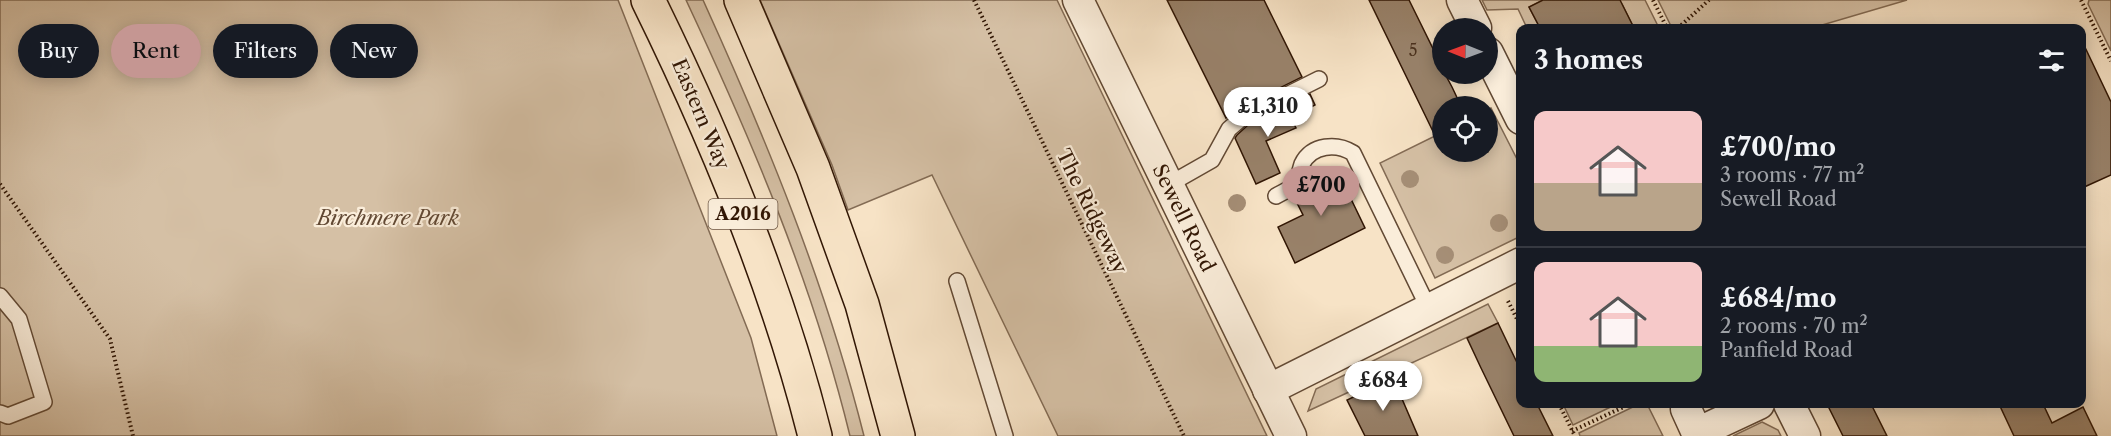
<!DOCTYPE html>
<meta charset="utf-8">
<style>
:root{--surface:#171b24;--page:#242831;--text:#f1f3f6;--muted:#9ea1a6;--line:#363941;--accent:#c59692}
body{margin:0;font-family:"Libre Caslon Text",serif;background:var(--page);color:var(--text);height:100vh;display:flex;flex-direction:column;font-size:22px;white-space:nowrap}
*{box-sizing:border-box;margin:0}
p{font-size:20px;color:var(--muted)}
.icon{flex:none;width:33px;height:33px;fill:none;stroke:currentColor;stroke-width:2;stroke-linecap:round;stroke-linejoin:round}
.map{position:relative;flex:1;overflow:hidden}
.details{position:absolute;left:1516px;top:24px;width:570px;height:384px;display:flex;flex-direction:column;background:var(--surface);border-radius:12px;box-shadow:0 3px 15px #0003}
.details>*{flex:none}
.banner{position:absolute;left:18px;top:24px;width:570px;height:54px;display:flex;gap:12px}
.needle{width:39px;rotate:271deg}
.fabs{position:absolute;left:1432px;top:18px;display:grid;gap:12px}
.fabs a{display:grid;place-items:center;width:66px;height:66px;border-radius:50%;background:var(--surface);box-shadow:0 3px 15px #0003;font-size:30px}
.price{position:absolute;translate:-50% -51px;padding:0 14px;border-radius:21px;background:#fff;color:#222;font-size:20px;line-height:39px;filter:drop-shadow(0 2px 3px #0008)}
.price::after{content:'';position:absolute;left:50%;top:36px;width:18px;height:14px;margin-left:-9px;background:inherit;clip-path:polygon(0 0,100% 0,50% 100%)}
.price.selected{background:var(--accent);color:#111}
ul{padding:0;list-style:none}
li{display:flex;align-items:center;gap:18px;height:150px;padding:0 18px}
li+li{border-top:2px solid var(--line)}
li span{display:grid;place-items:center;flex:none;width:168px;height:120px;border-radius:12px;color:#555}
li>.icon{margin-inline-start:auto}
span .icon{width:72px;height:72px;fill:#fffc;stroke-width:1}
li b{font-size:26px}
h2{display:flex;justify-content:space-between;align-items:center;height:72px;padding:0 18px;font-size:26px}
.pill{padding:0 21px;border-radius:27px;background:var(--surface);box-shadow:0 3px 15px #0003;font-size:21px;line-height:54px}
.pill.selected{background:var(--accent);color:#111}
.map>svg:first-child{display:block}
.green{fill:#d5c0a5;stroke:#836b54;stroke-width:1.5}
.building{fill:#988169;stroke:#311604;stroke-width:1.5}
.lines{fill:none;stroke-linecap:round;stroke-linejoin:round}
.lane-casing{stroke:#624934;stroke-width:18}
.street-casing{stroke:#624934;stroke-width:33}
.primary-casing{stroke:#311604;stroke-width:36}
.path{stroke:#311604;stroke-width:4;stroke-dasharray:1.5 3;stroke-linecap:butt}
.lane{stroke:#faedda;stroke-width:15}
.street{stroke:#faedda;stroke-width:30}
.primary{stroke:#f7e3c6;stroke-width:33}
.tree{fill:#a58e76}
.labels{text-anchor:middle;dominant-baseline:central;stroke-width:4.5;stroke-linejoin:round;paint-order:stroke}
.number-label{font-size:16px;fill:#4b311d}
.shield{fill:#faedda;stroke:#6d5644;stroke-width:1.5}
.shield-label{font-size:18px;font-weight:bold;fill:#311604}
.street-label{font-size:20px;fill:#311604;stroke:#faedda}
.park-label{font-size:20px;font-style:italic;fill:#624934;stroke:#faedda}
</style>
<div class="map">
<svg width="2111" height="436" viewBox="0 0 2111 436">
<rect width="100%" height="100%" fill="#f7e3c6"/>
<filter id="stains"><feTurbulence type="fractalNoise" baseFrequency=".00333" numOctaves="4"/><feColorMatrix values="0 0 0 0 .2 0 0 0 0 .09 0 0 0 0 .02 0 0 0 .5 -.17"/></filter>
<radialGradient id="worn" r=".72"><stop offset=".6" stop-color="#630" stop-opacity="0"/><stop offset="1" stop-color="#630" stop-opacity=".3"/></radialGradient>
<g class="green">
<path d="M0 0H618L751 338 777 436H0Z"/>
<path d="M686 0H703C767 141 826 285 864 436H850C813 284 752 141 686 0Z"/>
<path d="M760 0H1057L1267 436H1058L932 175 848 210 832 165Z"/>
<path d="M1482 0H1543L1529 7 1540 28H1527L1518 9 1487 10Z"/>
<path d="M1615 0H1645L1659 28H1634L1622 4Z"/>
<path d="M1658 0H1907L1812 28H1672Z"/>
<path d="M2089 0H2111V51L2088 4Z"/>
<path d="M1491 108 1521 167V236L1435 278 1380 163 1443 132V152H1488V109Z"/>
<path d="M1488 304 1498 323 1308 411 1316 389Z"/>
<path d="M1563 404H1617L1573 425Z"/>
<path d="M1639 404H1647L1663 436H1580L1579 433Z"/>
<path d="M1762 422 1778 430 1781 436H1733Z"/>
</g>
<g class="building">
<path d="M1167 0H1264L1302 77 1239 108 1226 118Z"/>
<path d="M1369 0H1409L1443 69V74H1445L1452 87 1461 106H1443V152Z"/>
<path d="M1543 0H1620L1634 28H1540L1529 7Z"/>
<path d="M2082 41 2111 102V175L2082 188Z"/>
<path d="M1310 94 1315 105 1291 118 1296 128 1266 141 1280 173 1256 184 1235 138 1237 135 1248 125Z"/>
<path d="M1336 168 1365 228 1295 263 1278 227 1303 215 1294 197 1304 189 1307 181Z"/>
<path d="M1498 323 1521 371V404H1537L1553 436H1514L1481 368 1467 338Z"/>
<path d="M1393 378 1418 436H1365L1347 400Z"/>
<path d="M1827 404H1871L1887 436H1843Z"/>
<path d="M1999 404H2043L2052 423 2083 407 2097 436H2014Z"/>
</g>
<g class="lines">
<g class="lane-casing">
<g id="lane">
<path d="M1168 185 1212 160 1229 129 1243 117 1319 79"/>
<path d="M1276 196C1282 192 1292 189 1296 183 1299 177 1300 170 1302 164 1312 144 1337 143 1353 153L1429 309"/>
<path d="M957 281 1005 436"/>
<path d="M0 296 19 319 44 402 8 416 0 413"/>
</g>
</g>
<g class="street-casing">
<g id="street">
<path d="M1078 0 1291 436"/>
<path d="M1462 0 1476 28"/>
<path d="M1488 53 1521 119"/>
<path d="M1268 390 1521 263"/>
<path d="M1789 404 1805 436"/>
<path d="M1686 409 1697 433 1759 404"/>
</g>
</g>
<g class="primary-casing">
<g id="primary">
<path d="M648 0C717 140 777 285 815 436"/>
<path d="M741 0 813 168 862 304 898 436"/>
</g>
</g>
<g class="path">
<path d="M974 0 1184 436"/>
<path d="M1653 0 1667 28"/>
<path d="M2081 0 2111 61"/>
<path d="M1678 28 1709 0"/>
<path d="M0 184 110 339 133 436"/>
<path d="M1508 301 1521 327"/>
<path d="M1559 404 1575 436"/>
<path d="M1572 431 1630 404"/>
</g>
<use href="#lane" class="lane"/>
<use href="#street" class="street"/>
<use href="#primary" class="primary"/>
</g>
<g class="tree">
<circle cx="1410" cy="179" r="9"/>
<circle cx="1237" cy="203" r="9"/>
<circle cx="1499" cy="223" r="9"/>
<circle cx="1445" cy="255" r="9"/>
</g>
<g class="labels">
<g class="number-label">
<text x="1413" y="50">5</text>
</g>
<rect class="shield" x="708.5" y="199" width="69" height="30" rx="4.5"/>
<g class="shield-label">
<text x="743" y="214">A2016</text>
</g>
<g class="street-label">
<text transform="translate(701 114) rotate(67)">Eastern Way</text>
<text transform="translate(1092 211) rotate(64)">The Ridgeway</text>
<text transform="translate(1184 218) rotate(64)">Sewell Road</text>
</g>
<g class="park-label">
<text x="388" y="218">Birchmere Park</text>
</g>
</g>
<rect width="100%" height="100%" filter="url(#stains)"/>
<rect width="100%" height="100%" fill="url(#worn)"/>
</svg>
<div class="fabs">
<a><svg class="needle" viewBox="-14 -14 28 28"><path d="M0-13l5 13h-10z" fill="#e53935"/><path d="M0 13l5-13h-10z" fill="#9ea1a6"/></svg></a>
<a><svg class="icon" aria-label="locate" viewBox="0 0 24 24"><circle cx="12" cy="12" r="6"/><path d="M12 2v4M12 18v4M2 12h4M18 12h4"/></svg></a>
</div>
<b class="price" style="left:1268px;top:138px">£1,310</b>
<b class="price selected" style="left:1321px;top:217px">£700</b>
<b class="price" style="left:1383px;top:412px">£684</b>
<div class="banner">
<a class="pill">Buy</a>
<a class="pill selected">Rent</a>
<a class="pill">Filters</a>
<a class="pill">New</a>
</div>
<section class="details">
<h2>3 homes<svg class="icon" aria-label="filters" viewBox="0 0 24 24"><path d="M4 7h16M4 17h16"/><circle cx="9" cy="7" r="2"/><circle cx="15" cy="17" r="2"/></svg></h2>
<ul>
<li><span style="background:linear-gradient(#f6c9c9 60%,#b9a48a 0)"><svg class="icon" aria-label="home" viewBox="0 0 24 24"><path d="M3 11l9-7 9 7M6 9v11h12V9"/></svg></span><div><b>£700/mo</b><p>3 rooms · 77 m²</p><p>Sewell Road</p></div></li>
<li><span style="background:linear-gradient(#f6c9c9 70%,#8fb573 0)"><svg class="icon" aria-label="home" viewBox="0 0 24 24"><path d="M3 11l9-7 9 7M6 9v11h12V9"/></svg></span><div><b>£684/mo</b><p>2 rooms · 70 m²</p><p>Panfield Road</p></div></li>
</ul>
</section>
</div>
